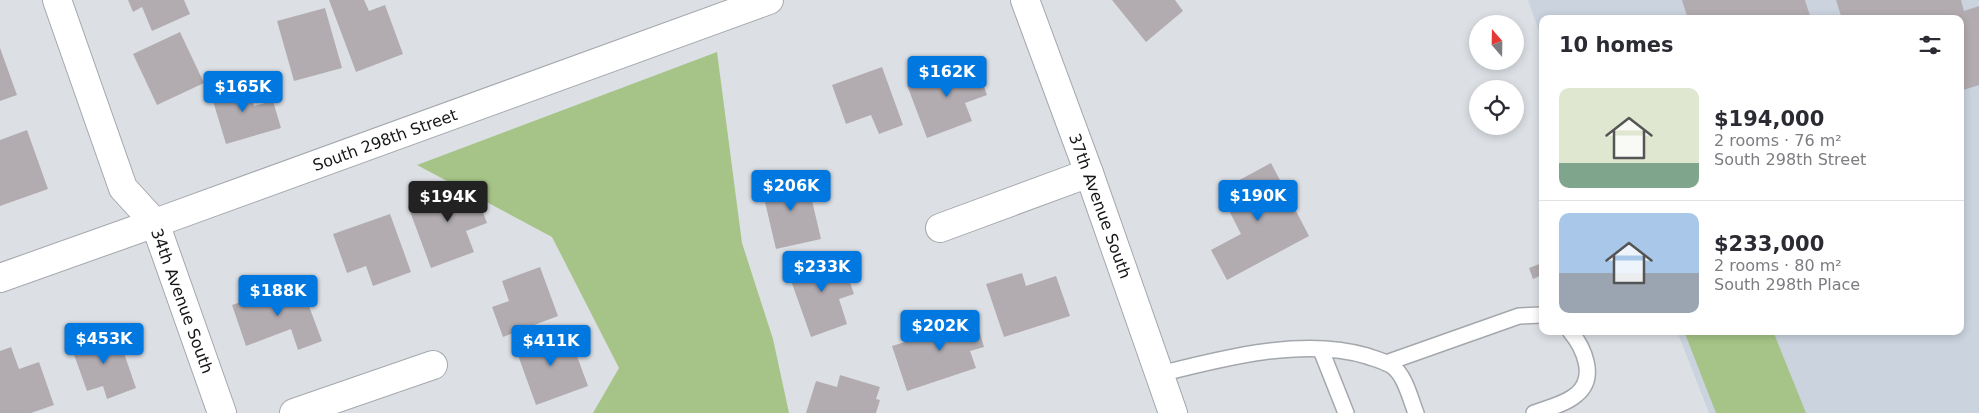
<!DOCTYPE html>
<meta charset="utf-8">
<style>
:root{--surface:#fff;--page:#f7f7f7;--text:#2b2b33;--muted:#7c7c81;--line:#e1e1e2;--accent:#0178df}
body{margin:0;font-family:"DejaVu Sans",sans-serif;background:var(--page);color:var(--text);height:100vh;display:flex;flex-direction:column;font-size:19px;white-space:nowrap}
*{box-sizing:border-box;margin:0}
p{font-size:16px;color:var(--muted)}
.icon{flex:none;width:28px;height:28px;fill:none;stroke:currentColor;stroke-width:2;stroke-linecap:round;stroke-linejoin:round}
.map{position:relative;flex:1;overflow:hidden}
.drawer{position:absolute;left:1539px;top:15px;width:425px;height:320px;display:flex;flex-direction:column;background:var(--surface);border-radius:10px;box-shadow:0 2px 8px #0003}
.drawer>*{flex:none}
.needle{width:32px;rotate:340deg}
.tools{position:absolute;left:1469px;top:15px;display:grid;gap:10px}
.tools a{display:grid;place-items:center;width:55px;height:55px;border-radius:50%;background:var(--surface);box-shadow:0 2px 8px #0003;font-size:25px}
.price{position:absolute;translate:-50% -42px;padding:0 11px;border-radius:5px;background:var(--accent);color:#fff;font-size:16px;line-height:32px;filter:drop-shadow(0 1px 2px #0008)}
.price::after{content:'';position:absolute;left:50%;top:30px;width:15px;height:11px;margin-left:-8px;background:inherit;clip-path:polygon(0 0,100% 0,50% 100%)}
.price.selected{background:#222;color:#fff}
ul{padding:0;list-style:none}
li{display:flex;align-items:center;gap:15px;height:125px;padding:0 20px}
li+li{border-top:1px solid var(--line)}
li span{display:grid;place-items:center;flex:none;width:140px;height:100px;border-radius:10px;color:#555}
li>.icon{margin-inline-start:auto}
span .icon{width:60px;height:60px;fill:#fffc;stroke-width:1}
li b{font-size:21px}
h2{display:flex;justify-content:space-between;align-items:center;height:60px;padding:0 20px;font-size:21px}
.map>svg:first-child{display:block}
.built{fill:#cad3de}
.green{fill:#a6c487}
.building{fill:#b2acb0}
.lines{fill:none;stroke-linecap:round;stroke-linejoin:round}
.service-casing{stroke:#a4a8ad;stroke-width:18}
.minor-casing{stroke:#a4a8ad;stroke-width:30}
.tertiary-casing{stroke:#a4a8ad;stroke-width:30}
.service{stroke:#fff;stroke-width:15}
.minor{stroke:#fff;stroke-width:28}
.tertiary{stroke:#fff;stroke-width:28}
.labels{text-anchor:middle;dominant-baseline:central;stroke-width:5;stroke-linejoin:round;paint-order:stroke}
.street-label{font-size:16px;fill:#151718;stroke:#fff}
</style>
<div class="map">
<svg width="1979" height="413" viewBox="0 0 1979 413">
<rect width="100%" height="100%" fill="#dce0e5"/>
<path class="built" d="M1528 0H1979V413H1709L1677 331H1960V19H1542V40Z"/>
<g class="green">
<path d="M717 52 742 243 773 339 789 413H593L619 368 552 237 417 165Z"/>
<path d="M1684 331H1773L1806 413H1716Z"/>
</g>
<g class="building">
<path d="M128 0H184L190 14 152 31 142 7 133 12Z"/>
<path d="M329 0H364L369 11 385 5 403 54 356 72Z"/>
<path d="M1112 0H1175L1183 11 1146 42Z"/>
<path d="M1682 0H1805L1811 19H1688Z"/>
<path d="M1836 0H1961L1964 11 1979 6V85L1960 91V19H1842Z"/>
<path d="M325 8 342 68 294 81 277 21Z"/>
<path d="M180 32 204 83 157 105 133 54Z"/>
<path d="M0 48 17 95 0 101Z"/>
<path d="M974 59 987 95 965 103 972 121 927 138 907 85Z"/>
<path d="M882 67 903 125 879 134 871 115 846 124 832 85Z"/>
<path d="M247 80 254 106 273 101 281 128 226 144 210 91Z"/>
<path d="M27 130 48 189 0 206V140Z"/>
<path d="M1271 163 1309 236 1227 280 1211 250 1241 234 1219 191Z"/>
<path d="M806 175 821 239 776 249 761 185Z"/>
<path d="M471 181 487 223 466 231 474 252 431 268 408 206Z"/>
<path d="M390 214 411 272 373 286 366 266 347 273 333 234Z"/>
<path d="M840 253 854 294 839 299 847 324 811 337 788 272Z"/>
<path d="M1542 263V275L1533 279 1529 268Z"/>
<path d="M540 267 558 316 503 337 492 307 509 301 502 281Z"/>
<path d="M1022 273 1026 286 1056 276 1070 316 1004 337 986 284Z"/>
<path d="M300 282 322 341 298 350 291 329 246 346 232 305Z"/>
<path d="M973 310 984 347 970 351 976 368 907 391 892 346 941 331 937 321Z"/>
<path d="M567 329 588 386 536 405 515 347Z"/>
<path d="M116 330 136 388 107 399 103 386 87 391 71 346Z"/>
<path d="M11 347 19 369 39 362 54 405 31 413H0V351Z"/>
<path d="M840 375 880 387 876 399 880 400 876 413H806L816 381 837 387Z"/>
</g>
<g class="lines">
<g class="service-casing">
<g id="service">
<path d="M1321 350 1346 413"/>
<path d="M1386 363 1519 316 1542 315"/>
<path d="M1160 374C1223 358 1303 337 1367 356 1375 359 1385 361 1392 366 1405 375 1410 398 1416 413"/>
<path d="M1534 413C1548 408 1566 404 1577 394 1597 377 1584 348 1570 331"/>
</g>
</g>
<g class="minor-casing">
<g id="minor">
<path d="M1025 0 1089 173 1173 413"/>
<path d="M940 228 1089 173"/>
<path d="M0 278 155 223 222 413"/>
<path d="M294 413 433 365"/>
</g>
</g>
<g class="tertiary-casing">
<path id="tertiary" d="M57 0 123 188 155 223 769 0"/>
</g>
<use href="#service" class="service"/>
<use href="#minor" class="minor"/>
<use href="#tertiary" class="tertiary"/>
</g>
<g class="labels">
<g class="street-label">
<text transform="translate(385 140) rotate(-20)">South 298th Street</text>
<text transform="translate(1100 206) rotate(70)">37th Avenue South</text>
<text transform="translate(182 301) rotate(70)">34th Avenue South</text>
</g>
</g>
</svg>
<div class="tools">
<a><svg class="needle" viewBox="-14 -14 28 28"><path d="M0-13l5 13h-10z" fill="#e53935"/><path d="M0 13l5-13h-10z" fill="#7c7c81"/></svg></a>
<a><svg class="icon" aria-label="locate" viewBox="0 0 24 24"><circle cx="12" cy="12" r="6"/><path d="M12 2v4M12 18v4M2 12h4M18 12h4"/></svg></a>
</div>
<b class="price" style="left:947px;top:98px">$162K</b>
<b class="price" style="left:243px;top:113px">$165K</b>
<b class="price" style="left:791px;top:212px">$206K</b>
<b class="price" style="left:1258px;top:222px">$190K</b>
<b class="price selected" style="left:448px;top:223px">$194K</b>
<b class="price" style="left:822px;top:293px">$233K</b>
<b class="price" style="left:278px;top:317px">$188K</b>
<b class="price" style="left:940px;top:352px">$202K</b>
<b class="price" style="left:104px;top:365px">$453K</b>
<b class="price" style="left:551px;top:367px">$411K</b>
<section class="drawer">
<h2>10 homes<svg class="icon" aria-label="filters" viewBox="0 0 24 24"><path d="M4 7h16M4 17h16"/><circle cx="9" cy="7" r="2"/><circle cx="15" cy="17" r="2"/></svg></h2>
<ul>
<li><span style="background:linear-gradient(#dfe7d0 75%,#7fa58c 0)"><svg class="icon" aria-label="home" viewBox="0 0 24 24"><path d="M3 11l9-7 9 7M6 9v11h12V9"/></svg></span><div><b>$194,000</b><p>2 rooms · 76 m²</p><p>South 298th Street</p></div></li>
<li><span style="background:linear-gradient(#a9c7e8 60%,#9aa5b1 0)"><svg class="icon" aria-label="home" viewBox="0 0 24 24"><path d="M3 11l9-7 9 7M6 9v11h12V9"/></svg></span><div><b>$233,000</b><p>2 rooms · 80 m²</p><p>South 298th Place</p></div></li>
</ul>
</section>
</div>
